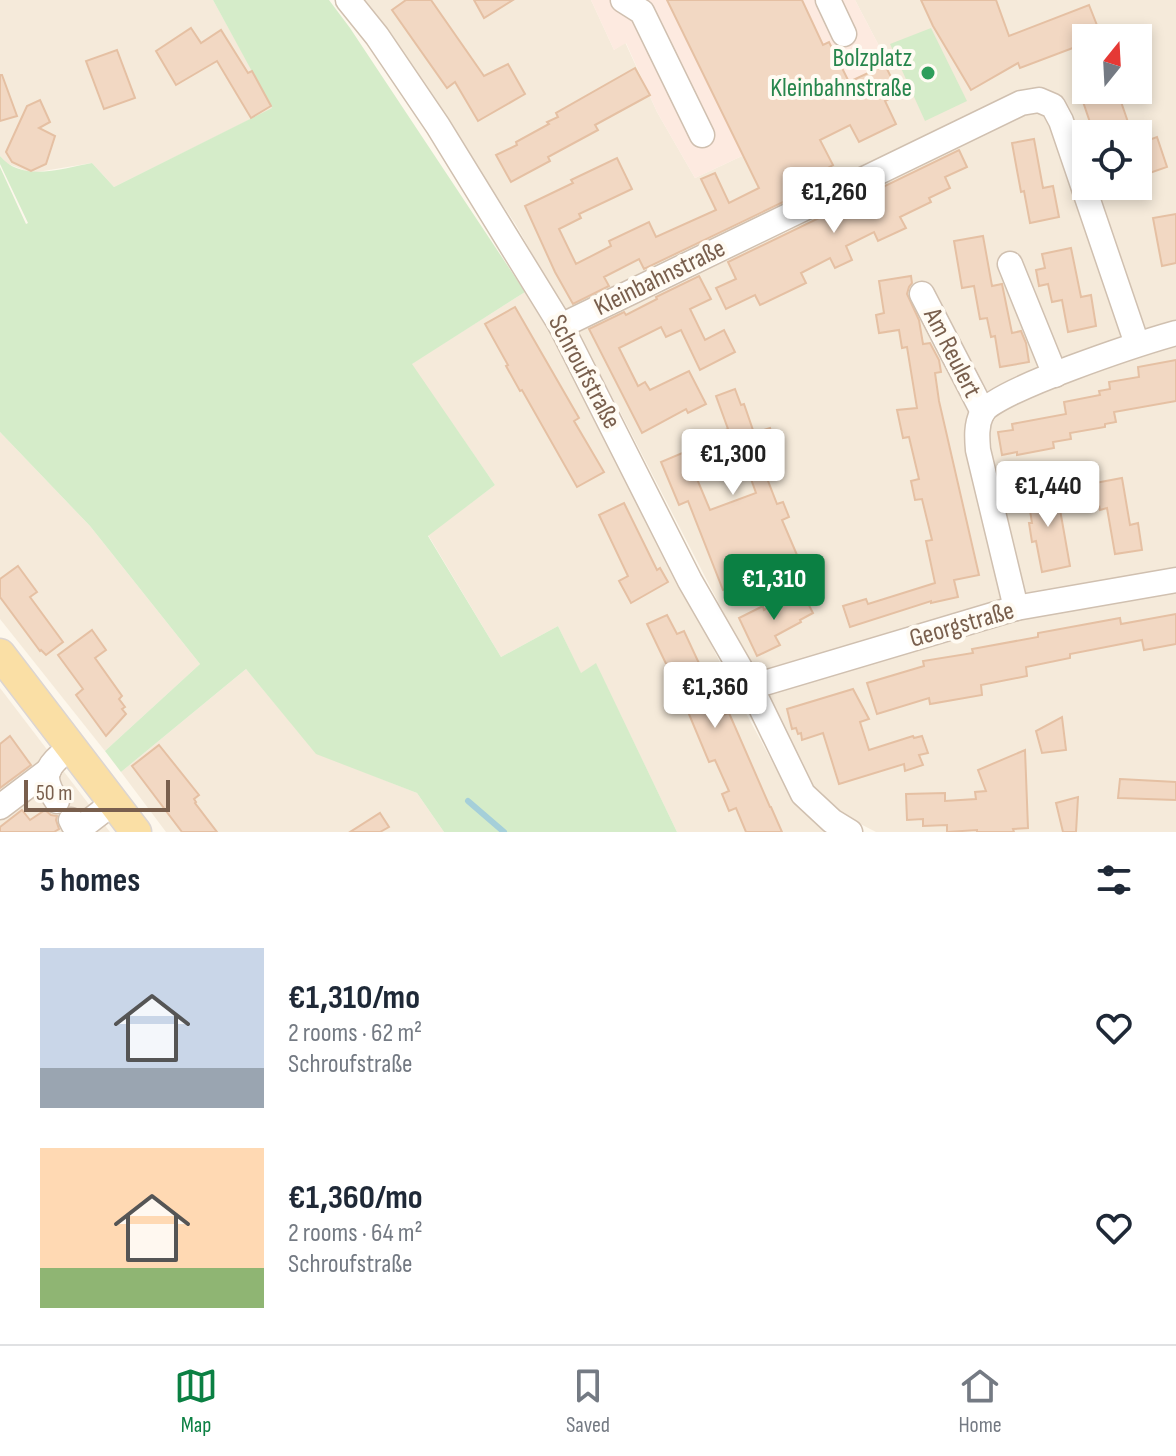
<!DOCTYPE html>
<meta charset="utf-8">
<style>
:root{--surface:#fff;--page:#f2f2f3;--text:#1f2937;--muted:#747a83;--line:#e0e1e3;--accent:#0b8043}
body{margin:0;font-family:"Sofia Sans Condensed",sans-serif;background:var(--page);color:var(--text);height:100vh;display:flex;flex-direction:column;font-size:30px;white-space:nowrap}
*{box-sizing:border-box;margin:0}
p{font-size:26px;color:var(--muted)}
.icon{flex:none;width:44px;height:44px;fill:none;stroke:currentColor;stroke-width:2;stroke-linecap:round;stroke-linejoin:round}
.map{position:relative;height:832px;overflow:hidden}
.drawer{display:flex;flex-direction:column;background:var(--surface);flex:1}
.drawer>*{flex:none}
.needle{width:52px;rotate:18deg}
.fabs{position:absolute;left:1072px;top:24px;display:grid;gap:16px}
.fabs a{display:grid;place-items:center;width:80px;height:80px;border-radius:0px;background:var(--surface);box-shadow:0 4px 12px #0003;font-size:40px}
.scale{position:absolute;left:24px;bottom:20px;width:146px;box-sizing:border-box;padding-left:8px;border:4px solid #795f4d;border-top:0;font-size:22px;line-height:28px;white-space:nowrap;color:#795f4d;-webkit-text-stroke:6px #fffbf3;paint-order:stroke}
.price{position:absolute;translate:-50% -68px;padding:0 18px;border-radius:8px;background:#fff;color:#222;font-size:26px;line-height:52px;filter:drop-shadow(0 2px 4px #0008)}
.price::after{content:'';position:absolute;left:50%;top:48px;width:24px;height:18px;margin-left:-12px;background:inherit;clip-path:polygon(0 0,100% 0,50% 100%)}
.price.selected{background:var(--accent);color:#fff}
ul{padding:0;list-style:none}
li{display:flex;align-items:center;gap:24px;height:200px;padding:0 40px}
li span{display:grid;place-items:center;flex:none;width:224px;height:160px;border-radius:0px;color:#555}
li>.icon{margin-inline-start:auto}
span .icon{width:96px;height:96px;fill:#fffc;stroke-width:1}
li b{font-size:34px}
h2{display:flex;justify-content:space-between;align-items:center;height:96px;padding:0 40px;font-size:34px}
.dock{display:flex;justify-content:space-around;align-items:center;height:112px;border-top:2px solid var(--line);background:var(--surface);font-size:22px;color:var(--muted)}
.dock a{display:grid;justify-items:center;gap:4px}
.dock .selected{color:var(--accent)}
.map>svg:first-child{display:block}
.residential{fill:#f5eada;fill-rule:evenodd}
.commercial{fill:#fdeae0}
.green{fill:#d5ecc9}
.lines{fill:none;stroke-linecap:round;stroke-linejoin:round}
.stream{stroke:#a5cfd9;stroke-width:6}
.building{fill:#f2d8c3;stroke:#e5c0a3;stroke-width:2;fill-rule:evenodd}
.minor-casing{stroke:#d0c0b0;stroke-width:27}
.major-casing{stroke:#dcd5d1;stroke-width:33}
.minor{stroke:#fff;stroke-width:24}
.major{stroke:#fadfa5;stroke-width:30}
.leisure-dot{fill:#2e9e5b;stroke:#fffbf3;stroke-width:3}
.labels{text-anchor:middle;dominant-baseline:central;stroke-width:8;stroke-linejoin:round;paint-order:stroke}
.leisure-label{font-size:26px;fill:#27864d;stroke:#fffbf3;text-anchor:end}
.street-label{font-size:26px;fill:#795f4d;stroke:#fffbf3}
</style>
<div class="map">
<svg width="1176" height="832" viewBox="0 0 1176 832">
<rect width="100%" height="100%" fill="#fdf7ec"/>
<g class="residential">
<path d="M0 0H213L273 108 114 187 92 163 31 173 6 163 0 156Z"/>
<path d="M363 0H591L614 50 625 42 657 112 695 178 742 156 806 129 843 85 888 63 855 0H1176V832H876L839 813 814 788 615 402 516 225 385 28ZM1086 38H1138V90H1086ZM1086 134H1138V186H1086Z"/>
<path d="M525 292 597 413 735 693 794 802 830 832H677L596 664 581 674 558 626 501 657 428 535 495 485 411 364Z"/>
<path d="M0 432 90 526 200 664 105 751 0 619Z"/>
<path d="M246 669 316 753 417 793 444 832H166L121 772Z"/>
<path d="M0 688 110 832H0Z"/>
</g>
<path class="commercial" d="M591 0H855L888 63 844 85 806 130 833 184 772 213 746 160 742 156 695 178 657 112 626 43 614 50Z"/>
<g class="green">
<path d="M213 0H329L350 28 525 292 412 364 495 485 428 536 501 657 558 626 581 673 596 663 677 832H444L417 793 316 754 246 669 121 772 105 751 200 664 90 526 0 432V167L26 224 28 223 0 164V156C22 183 63 168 92 163L114 187 272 108Z"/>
<path d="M931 28 967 101 925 121 890 44Z"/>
</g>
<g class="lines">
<path class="stream" d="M468 801 504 832"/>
</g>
<g class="building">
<path d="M406 0H431L484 76 508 64 525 94 478 121 455 82 447 88 392 10Z"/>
<path d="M474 0H513L484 18Z"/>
<path d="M667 0H802L823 45 829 42 849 82 885 65 897 89 889 93 891 98 885 101 896 124 859 142 850 125 820 140 833 165 826 169 831 179 644 269 639 259 604 277 609 286 573 304 555 272 525 206 573 183 571 180 617 158 632 189 579 214 581 218 559 229 576 264 611 246 609 241 649 222 656 237 716 210 701 179 715 173 729 203 759 188Z"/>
<path d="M921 0H996L1009 36 1089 5 1102 38H1086V43L1020 68 1018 63 971 90 933 26Z"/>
<path d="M191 28 201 43 221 30 248 73 252 71 271 106 251 118 217 61 176 85 156 51Z"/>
<path d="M117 50 135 98 104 109 86 61Z"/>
<path d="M635 68 650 95 595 125 598 130 548 157 550 161 511 182 496 155 517 145 516 142 549 124 547 122 558 117 556 113Z"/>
<path d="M0 75H2L17 116 0 121Z"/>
<path d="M1079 90H1113L1115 97 1119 96 1129 125 1101 134H1094Z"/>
<path d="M40 100 50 122 39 128 55 136 46 164 31 171 12 162 6 152 27 106Z"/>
<path d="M1157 137 1167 167 1138 177V144Z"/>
<path d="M1034 139 1043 188 1053 186 1059 217 1030 223 1024 191 1021 192 1012 143Z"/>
<path d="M959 150 967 167 945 177 950 188 929 198 931 202 900 217 906 228 878 241 874 232 846 246 852 260 835 268 830 258 801 273 806 283 760 305 755 295 726 309 716 288 736 279 728 262Z"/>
<path d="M1176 214V263L1162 266 1153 218Z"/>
<path d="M983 236 992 286 1002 284 1012 333 1021 331 1026 343 1029 362 1000 367 995 336 991 337 987 318 980 319 974 286 962 288 954 241Z"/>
<path d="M1071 248 1081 297 1091 295 1096 326 1068 332 1062 300 1052 302 1048 284 1039 286 1036 270 1045 268 1042 254Z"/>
<path d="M699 276 711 299 690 309 705 340 724 330 735 352 700 370 681 330 666 337 661 327 619 348 638 386 645 382 650 390 689 371 706 404 688 413 686 409 642 433 589 329 624 312 626 315 657 299 656 297Z"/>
<path d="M911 276 912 283 909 287 907 294 919 320 923 344 930 343 939 360 941 372 935 373 939 401 979 575 954 580 958 597 931 603V601L850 627 843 606 866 599 868 604 935 583 926 541 932 540 922 499 915 500 911 481 919 479 909 437 903 438 897 410 917 408 907 347 902 348 899 330 879 333 876 315 884 313 879 281Z"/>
<path d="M515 307 579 418 574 421 604 472 577 487 522 390 520 391 506 366 508 365 485 324Z"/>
<path d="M1176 360V401L1114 412 1116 422 1105 424V427L1070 433 1071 439 1053 442 1054 448 1017 455V452L1002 455 998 432 1013 430 1012 424 1066 414 1064 402 1100 395 1099 391 1110 389 1109 382 1139 377 1138 367Z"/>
<path d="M735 389 741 405 744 404 754 433 770 428 775 443 756 450 777 504 783 502 789 517 782 520 800 562 781 568 777 558 744 570 747 581 723 590 688 501 679 505 661 462 687 451 690 457 685 447 728 429 716 396ZM738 443 756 493 710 510 694 472 696 471 692 463Z"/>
<path d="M1122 478 1130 525 1138 523 1142 550 1115 554 1107 508 1100 510 1095 483Z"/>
<path d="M1056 487 1070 566 1042 572 1036 541 1032 542 1029 523H1032L1027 492Z"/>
<path d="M624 503 657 570 660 568 668 582 631 603 619 581 628 576 599 515Z"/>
<path d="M18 566 37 592 30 597 63 642 46 655 41 650 40 651 0 597V579Z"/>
<path d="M801 590 813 613 800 620 801 622 775 636 780 645 757 656 739 618 763 606 764 610Z"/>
<path d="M1176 614V644L1144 650 1142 640 1070 654V658L1026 667 1027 676 981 685 982 695 930 704 929 698 877 714 867 683 924 666 923 661 973 653 972 649 1038 637V633L1120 618 1121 624Z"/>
<path d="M667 615 677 634 684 631 723 715 729 713 770 807H771L782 832H746L736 808 729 811 722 794 729 791 715 760 709 762 681 695 647 624Z"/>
<path d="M92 630 106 650 95 658 122 696 119 699 125 707 122 709 126 714 106 736 76 695 83 689 58 655Z"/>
<path d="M853 689 869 719 860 722 869 750 913 736 914 738 922 736 928 753 919 755 923 765 905 771 904 764 839 784 823 733 802 740 801 733 798 734 796 728 792 729 787 709Z"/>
<path d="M1062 717 1066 750 1042 753 1036 731Z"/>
<path d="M10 736 31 765 0 788V744Z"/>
<path d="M159 745 199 795 194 799 196 802 195 803 217 832H182L132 766Z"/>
<path d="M1025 750 1028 828 1013 829 1014 832H977V830L947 832V825L923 826V819L907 820 906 794 945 793V801L976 799 975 792 986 791 978 770Z"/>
<path d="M1120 779 1176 782V800L1118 798Z"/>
<path d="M1078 797 1076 832H1063L1056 803Z"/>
<path d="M22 810 30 820 45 810 51 815 57 816 56 820 59 829 54 832H0V827Z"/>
<path d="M380 813 389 827 380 832H350Z"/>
</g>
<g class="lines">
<g class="minor-casing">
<g id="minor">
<path d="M348 0 377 36 438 126 561 326 690 581 751 687 803 794 832 821 850 832"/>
<path d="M623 0 642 12 702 135"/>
<path d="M828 0 844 34"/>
<path d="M1010 264 1055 375"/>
<path d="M922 294 983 412"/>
<path d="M561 326 1021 103 1039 100 1053 106 1061 121 1137 344"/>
<path d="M1016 608 978 450C977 438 976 425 982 413 995 390 1144 342 1176 333"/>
<path d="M751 687 1016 608 1176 580"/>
<path d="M57 801C38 774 48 766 70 747"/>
<path d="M0 807 49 770"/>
<path d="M71 820 73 824 79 826 87 823 113 803"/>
</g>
</g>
<g class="major-casing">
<path id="major" d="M0 654 136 832"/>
</g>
<use href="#minor" class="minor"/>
<use href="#major" class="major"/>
</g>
<circle class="leisure-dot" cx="928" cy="73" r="8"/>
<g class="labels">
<g class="leisure-label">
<text x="912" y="58">Bolzplatz<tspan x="912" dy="30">Kleinbahnstraße</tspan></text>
</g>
<g class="street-label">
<text transform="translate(660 278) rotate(-26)">Kleinbahnstraße</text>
<text transform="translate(952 353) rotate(63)">Am Reulert</text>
<text transform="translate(584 372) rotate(62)">Schroufstraße</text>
<text transform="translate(962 625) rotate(-16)">Georgstraße</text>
</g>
</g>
</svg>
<div class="fabs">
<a><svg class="needle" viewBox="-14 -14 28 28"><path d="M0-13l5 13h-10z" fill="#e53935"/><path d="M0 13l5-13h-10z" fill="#747a83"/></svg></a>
<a><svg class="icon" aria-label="locate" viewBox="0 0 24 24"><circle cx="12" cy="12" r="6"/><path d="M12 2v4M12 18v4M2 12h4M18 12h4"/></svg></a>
</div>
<div class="scale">50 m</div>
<b class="price" style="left:834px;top:235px">€1,260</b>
<b class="price" style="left:733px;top:497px">€1,300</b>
<b class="price" style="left:1048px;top:529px">€1,440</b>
<b class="price selected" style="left:774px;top:622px">€1,310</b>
<b class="price" style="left:715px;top:730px">€1,360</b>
</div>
<section class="drawer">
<h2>5 homes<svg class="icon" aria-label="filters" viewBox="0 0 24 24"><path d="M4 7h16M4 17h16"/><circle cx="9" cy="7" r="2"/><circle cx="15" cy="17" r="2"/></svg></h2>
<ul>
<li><span style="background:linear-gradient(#c9d6e8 75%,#9aa5b1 0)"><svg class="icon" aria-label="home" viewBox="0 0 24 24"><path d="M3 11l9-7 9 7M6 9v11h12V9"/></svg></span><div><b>€1,310/mo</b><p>2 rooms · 62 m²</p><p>Schroufstraße</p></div><svg class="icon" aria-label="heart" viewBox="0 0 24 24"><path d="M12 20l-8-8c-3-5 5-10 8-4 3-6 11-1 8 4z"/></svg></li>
<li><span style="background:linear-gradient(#ffd9b3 75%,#8fb573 0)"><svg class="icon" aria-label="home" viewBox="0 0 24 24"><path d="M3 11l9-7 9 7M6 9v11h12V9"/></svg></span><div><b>€1,360/mo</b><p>2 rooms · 64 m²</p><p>Schroufstraße</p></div><svg class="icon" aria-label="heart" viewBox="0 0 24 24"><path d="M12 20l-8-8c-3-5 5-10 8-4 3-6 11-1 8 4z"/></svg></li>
</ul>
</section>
<nav class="dock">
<a class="selected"><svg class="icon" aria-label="map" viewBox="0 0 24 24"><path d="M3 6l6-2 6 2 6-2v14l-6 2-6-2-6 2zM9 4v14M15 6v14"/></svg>Map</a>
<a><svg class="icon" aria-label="saved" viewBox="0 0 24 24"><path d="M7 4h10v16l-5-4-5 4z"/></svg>Saved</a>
<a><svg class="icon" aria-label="home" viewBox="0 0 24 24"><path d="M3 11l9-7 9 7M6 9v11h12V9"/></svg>Home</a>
</nav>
